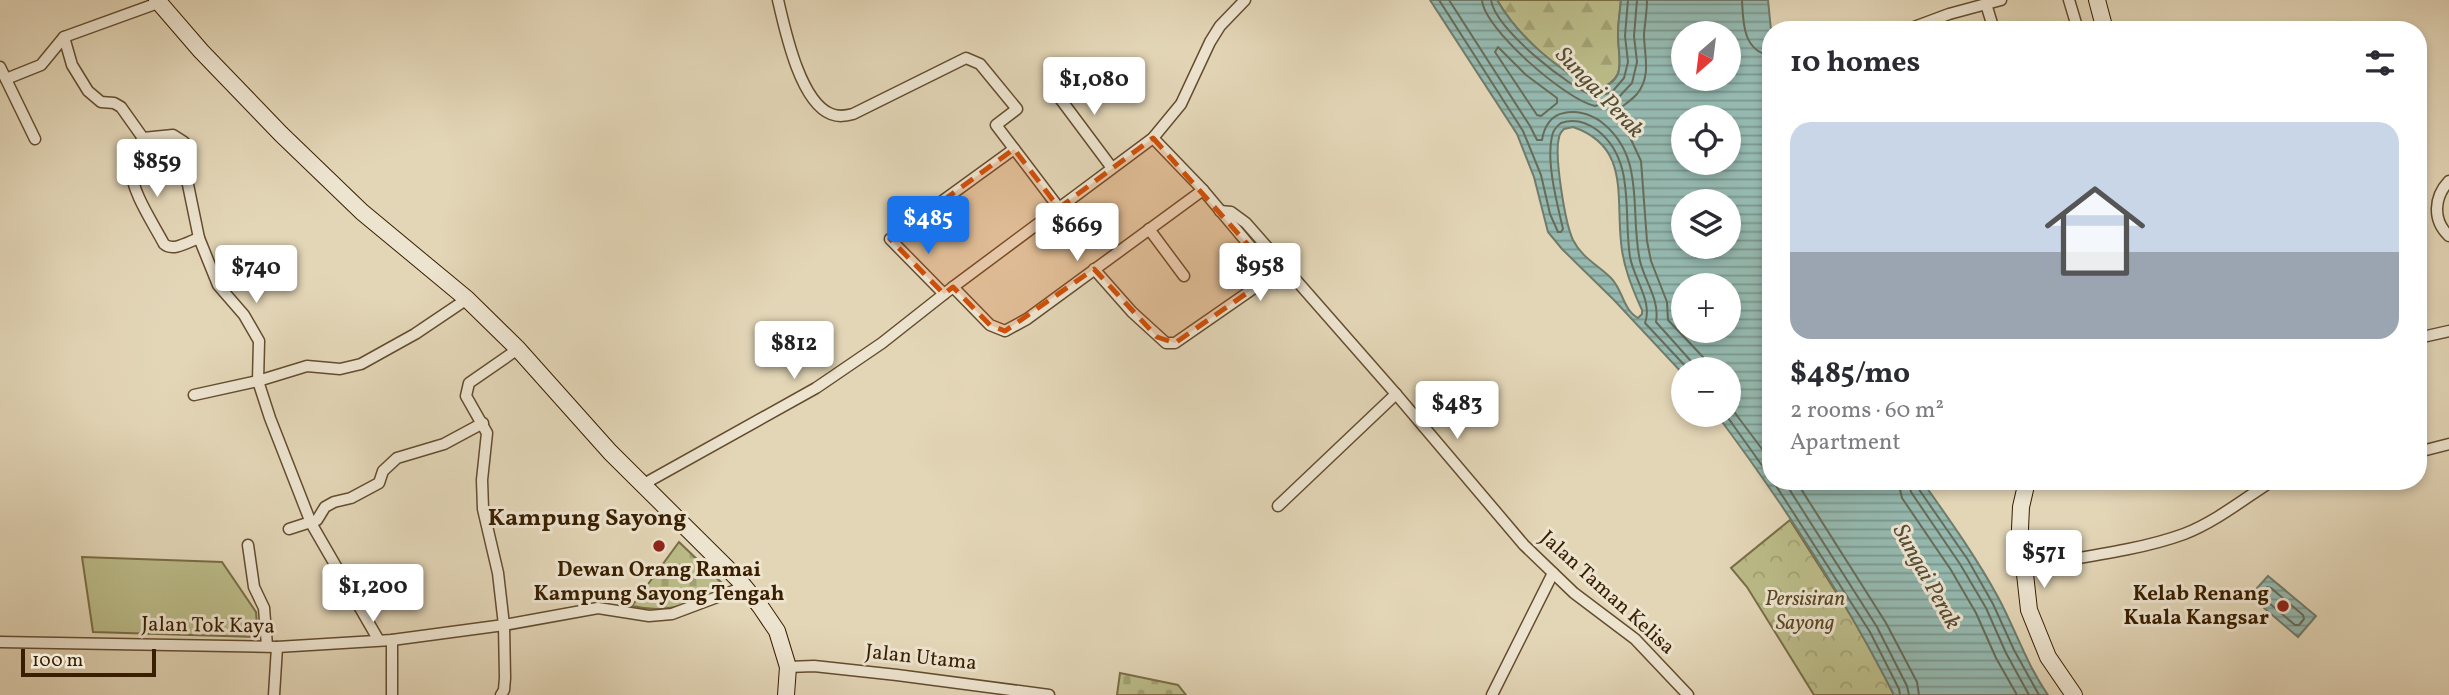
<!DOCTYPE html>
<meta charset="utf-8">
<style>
:root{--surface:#fff;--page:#f7f7f7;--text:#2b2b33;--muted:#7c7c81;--accent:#1a73e8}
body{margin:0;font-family:Vollkorn,serif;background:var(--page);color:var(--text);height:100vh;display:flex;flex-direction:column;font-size:26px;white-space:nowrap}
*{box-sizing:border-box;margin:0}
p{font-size:23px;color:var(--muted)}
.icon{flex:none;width:38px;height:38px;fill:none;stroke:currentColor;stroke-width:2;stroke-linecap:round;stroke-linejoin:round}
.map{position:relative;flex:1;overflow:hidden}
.side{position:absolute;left:1762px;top:21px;width:665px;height:469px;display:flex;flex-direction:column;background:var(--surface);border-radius:28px;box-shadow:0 4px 10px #0003}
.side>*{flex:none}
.needle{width:46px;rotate:208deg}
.fabs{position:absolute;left:1671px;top:21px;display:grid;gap:14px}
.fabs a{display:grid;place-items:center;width:70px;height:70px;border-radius:50%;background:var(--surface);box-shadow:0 4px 10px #0003;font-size:35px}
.scale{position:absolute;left:21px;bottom:18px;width:135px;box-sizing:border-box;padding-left:7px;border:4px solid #391f00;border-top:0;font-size:19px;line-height:24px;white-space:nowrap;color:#391f00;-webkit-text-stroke:5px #ede4d0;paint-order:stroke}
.price{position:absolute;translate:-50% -60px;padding:0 16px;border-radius:7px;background:#fff;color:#222;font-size:23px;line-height:46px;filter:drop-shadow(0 2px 4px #0008)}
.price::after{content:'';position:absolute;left:50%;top:42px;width:21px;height:16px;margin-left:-10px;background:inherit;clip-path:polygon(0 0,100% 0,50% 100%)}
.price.selected{background:var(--accent);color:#fff}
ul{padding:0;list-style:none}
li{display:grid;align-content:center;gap:14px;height:371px;padding:0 28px}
li span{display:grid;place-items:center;height:217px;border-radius:21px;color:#555}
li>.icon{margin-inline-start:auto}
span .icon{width:126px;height:126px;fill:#fffc;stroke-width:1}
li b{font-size:30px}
h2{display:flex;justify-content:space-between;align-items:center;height:84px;padding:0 28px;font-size:30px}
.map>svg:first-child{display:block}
.forest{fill:url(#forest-firs);stroke:#7a6e44;stroke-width:2}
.cemetery{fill:url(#cemetery-stones);stroke:#7a6e44;stroke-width:2}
.park{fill:url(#park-crowns);stroke:#7a6e44;stroke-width:2}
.pitch{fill:#bbbc89;stroke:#7a6e44;stroke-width:2}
.water{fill:url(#water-rules);stroke:#707b6a;stroke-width:2;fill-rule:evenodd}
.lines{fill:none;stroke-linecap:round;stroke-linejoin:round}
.shore{stroke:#676c58;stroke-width:2}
.street-casing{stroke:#644d2e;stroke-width:13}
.secondary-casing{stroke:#391f00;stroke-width:18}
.street{stroke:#ede4d0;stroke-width:10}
.secondary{stroke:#ede4d0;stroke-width:16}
.marked{fill:#ce500a;fill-opacity:0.2;stroke:#ce500a;stroke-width:5;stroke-dasharray:14 9;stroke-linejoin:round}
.poi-dot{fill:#8f2418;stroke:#ede4d0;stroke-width:2.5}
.labels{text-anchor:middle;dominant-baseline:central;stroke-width:6;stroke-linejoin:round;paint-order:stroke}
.poi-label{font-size:21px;font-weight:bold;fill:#391f00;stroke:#ede4d0}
.street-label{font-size:21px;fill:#391f00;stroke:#ede4d0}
.park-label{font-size:21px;font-style:italic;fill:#5a4622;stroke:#ede4d0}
.water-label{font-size:23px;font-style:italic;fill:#554d35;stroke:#ede4d0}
.quarter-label{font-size:24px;font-weight:bold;fill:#391f00;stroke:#ede4d0}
</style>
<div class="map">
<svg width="2449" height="695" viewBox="0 0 2449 695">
<defs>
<pattern id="forest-firs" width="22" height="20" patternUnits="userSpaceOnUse" patternTransform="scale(1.75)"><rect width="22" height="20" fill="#bbbc89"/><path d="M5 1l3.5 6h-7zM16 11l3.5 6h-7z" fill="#a2a174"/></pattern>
<pattern id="cemetery-stones" width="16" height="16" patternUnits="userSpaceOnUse" patternTransform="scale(1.75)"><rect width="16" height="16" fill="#bbbc89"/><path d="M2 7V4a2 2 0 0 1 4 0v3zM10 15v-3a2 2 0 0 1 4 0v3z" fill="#a2a174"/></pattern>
<pattern id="park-crowns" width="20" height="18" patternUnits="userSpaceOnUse" patternTransform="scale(1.75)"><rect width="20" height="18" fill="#bbbc89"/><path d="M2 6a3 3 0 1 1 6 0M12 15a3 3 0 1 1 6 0" fill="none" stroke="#a2a174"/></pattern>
<pattern id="water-rules" width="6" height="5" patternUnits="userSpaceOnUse" patternTransform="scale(1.75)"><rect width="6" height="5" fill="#95b9b0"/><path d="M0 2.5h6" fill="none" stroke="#7b968d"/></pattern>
</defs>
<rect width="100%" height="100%" fill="#e3d6b7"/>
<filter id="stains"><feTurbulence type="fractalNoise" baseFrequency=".00286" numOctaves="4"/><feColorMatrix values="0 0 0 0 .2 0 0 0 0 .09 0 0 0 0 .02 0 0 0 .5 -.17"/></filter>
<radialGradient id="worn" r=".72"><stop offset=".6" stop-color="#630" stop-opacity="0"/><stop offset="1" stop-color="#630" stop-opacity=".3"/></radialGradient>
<path class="forest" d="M1497 0H1621C1620 11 1618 23 1618 34 1618 61 1629 79 1596 90 1557 69 1519 38 1497 0Z"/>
<g class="cemetery">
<path d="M679 542 727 588C691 602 672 615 632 606Z"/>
<path d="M1120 673 1178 685 1186 695H1117Z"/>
</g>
<path class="park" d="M1790 520 1864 636 1894 695H1814L1747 587 1731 568Z"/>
<path class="pitch" d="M82 557 222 562 256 612 258 637 93 632Z"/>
<g class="water">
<path d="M1430 0H1497C1519 38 1557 69 1596 90 1629 80 1618 61 1618 34 1618 23 1620 11 1621 0H1768L1771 30V481H1922C1949 519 1977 558 1999 599 2016 631 2027 665 2048 695H1894C1844 597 1783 503 1717 415H1729V369H1684L1683 374 1614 300 1562 249 1548 232 1534 177 1517 134ZM1684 33H1729V79H1684ZM1684 117H1729V163H1684ZM1573 127C1629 146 1616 194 1621 242 1623 266 1632 288 1642 310V314L1638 318C1623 310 1623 290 1611 278 1598 265 1582 258 1573 240 1565 223 1554 155 1559 138 1559 135 1562 131 1564 129ZM1684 201H1729V247H1684ZM1684 285H1729V331H1684Z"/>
<path d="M2268 576 2316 616 2298 637 2250 596Z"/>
</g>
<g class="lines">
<g class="shore">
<path d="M1439 0 1523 131 1541 175 1550 214 1558 232H1561L1563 229C1557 203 1546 162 1552 136 1553 131 1557 126 1561 123 1573 119 1586 122 1597 130 1636 160 1623 212 1630 257 1634 279 1653 302 1645 323L1688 369"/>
<path d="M1449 0 1530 126 1537 140H1542C1544 127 1551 115 1564 113 1576 110 1590 114 1600 121 1647 156 1629 211 1640 261 1645 282 1660 300 1656 322L1698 369"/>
<path d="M1482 0C1484 29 1566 100 1595 106L1617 99 1632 83 1637 62 1634 36 1637 0"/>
<path d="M1491 0C1494 28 1569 88 1596 97L1612 92 1624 78 1628 62 1625 36 1628 0"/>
<path d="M1647 0C1647 11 1645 23 1644 34 1644 55 1652 75 1637 94 1629 103 1618 108 1612 116L1627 131 1641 161 1647 241 1651 261 1667 302 1668 320 1703 357 1709 369"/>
<path d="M1742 0C1743 23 1743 51 1771 56"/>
<path d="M1498 47 1526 75 1557 98V103L1541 116 1537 115 1495 52Z"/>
<path d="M1729 405 1771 461"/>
<path d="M1726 415 1771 478"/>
<path d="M1773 481 1870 632 1899 689 1900 695"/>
<path d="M1784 481 1877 627 1907 686 1909 695"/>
<path d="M1796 481 1886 623 1917 682 1919 695"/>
<path d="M1898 481 1902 498 1951 570 1976 613 1996 658 2017 695"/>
<path d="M1908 481 1911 492 1960 564 1986 608 2006 653 2029 695"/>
<path d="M1917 481 1918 488 1968 560 1993 604 2014 650 2039 695"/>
<path d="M2267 587 2271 588 2303 615 2304 619 2299 625H2295L2262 597V594Z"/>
</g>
<g class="street-casing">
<g id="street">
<path d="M778 0C785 30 800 102 831 114 839 117 845 116 853 114L966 58 980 64 1017 109 996 125 1059 208"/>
<path d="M2069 0 2078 30"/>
<path d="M1986 4 1994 30"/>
<path d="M1906 30 1949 14 2001 0"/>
<path d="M64 37 72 65 88 91 101 102 114 103 121 107 143 138 173 135 184 142 186 175 199 238 218 285 244 315 259 341 258 381 270 418 311 523 378 639"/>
<path d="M0 67 35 139"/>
<path d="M6 79 41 65 64 37 158 3"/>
<path d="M1050 85 1112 168"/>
<path d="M143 138C137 147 131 157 131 168 131 191 153 223 164 244 173 252 188 242 199 238"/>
<path d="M2449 181C2434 197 2432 220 2449 236"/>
<path d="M1220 211 1231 212 1246 223 1396 394 1524 545 1574 593 1635 639 1688 695"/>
<path d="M1149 229 1184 276"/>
<path d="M1094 269 1132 312 1166 343H1175L1260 284 1265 273V264L1203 190 1153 138"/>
<path d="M953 287 990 325 1005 331 1027 319 1203 190"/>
<path d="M944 294 890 239 1014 149"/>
<path d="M2418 338 2449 331"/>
<path d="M194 395 258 381 307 366 340 369 361 364 415 334 467 299"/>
<path d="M2418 452 2449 444"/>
<path d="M642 485 816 388 882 343 953 287 1153 138 1181 104 1210 42 1220 26 1245 0"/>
<path d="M1278 506 1396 394"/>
<path d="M289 529 317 520 325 507 334 502 351 498 379 483 383 471 397 458 444 444 483 423"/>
<path d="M248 545 254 587 264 608 267 646"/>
<path d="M2025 567C2074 558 2138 551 2184 534 2215 522 2244 499 2272 481"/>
<path d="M0 642 277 647 392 640 504 625 598 608 649 616 672 614 744 587"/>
<path d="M788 667 814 666 897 675 1049 695"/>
<path d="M274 695 277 647"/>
<path d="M392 695V640"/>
<path d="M501 695 504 690 505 678 504 625 498 573 483 509 482 480 487 433 466 396 469 383 518 349"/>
<path d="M1492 695 1553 573"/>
</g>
</g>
<g class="secondary-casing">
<g id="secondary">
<path d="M157 0 201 51 281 134 362 212 467 299 518 349 610 452 738 579 760 606 777 631 788 667 786 695"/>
<path d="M2097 0 2105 30"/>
<path d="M2027 481 2021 507 2020 529 2029 610 2048 657 2074 695"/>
</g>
</g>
<use href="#street" class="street"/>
<use href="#secondary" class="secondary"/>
</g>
<path class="marked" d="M1153 138 1265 264 1260 284 1175 343 1157 337 1094 269 1005 331 990 325 953 287 944 294 890 239 1014 149 1059 208Z"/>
<g class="poi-dot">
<circle cx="659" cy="546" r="7"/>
<circle cx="2283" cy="606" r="7"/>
</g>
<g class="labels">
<g class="poi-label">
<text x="659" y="570">Dewan Orang Ramai<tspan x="659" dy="24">Kampung Sayong Tengah</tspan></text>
<text x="2269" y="594" text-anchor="end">Kelab Renang<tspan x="2269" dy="24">Kuala Kangsar</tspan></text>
</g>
<g class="street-label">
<text transform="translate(1607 593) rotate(42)">Jalan Taman Kelisa</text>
<text transform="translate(208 626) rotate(1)">Jalan Tok Kaya</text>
<text transform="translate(921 658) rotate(6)">Jalan Utama</text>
</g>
<g class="park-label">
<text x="1805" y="599">Persisiran<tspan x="1805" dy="24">Sayong</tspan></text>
</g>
<g class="water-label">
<text transform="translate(1599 93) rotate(46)">Sungai Perak</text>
<text transform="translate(1926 577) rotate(61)">Sungai Perak</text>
</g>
<g class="quarter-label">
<text x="587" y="519">Kampung Sayong</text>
</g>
</g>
<rect width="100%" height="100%" filter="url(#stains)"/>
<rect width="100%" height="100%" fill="url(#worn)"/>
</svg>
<div class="fabs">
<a><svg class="needle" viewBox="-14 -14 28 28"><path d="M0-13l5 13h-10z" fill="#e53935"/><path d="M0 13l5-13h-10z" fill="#7c7c81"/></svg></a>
<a><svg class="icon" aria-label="locate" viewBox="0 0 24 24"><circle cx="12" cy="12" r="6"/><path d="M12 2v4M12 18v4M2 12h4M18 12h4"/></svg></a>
<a><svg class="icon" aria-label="layers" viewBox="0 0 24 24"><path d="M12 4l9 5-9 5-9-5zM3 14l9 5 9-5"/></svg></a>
<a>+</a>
<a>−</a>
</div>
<div class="scale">100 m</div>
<b class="price" style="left:1094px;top:117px">$1,080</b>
<b class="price" style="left:157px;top:199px">$859</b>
<b class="price selected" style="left:928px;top:256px">$485</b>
<b class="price" style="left:1077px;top:263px">$669</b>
<b class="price" style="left:1260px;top:303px">$958</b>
<b class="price" style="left:256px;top:305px">$740</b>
<b class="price" style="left:794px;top:381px">$812</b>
<b class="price" style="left:1457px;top:441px">$483</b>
<b class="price" style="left:2044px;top:590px">$571</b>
<b class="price" style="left:373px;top:624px">$1,200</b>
<section class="side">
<h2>10 homes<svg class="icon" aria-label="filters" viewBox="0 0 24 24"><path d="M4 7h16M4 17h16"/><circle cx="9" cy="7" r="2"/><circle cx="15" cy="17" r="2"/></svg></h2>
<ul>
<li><span style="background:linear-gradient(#c9d6e8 60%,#9aa5b1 0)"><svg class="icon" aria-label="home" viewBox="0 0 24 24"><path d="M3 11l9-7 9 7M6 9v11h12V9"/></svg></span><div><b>$485/mo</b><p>2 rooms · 60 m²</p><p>Apartment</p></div></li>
</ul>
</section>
</div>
